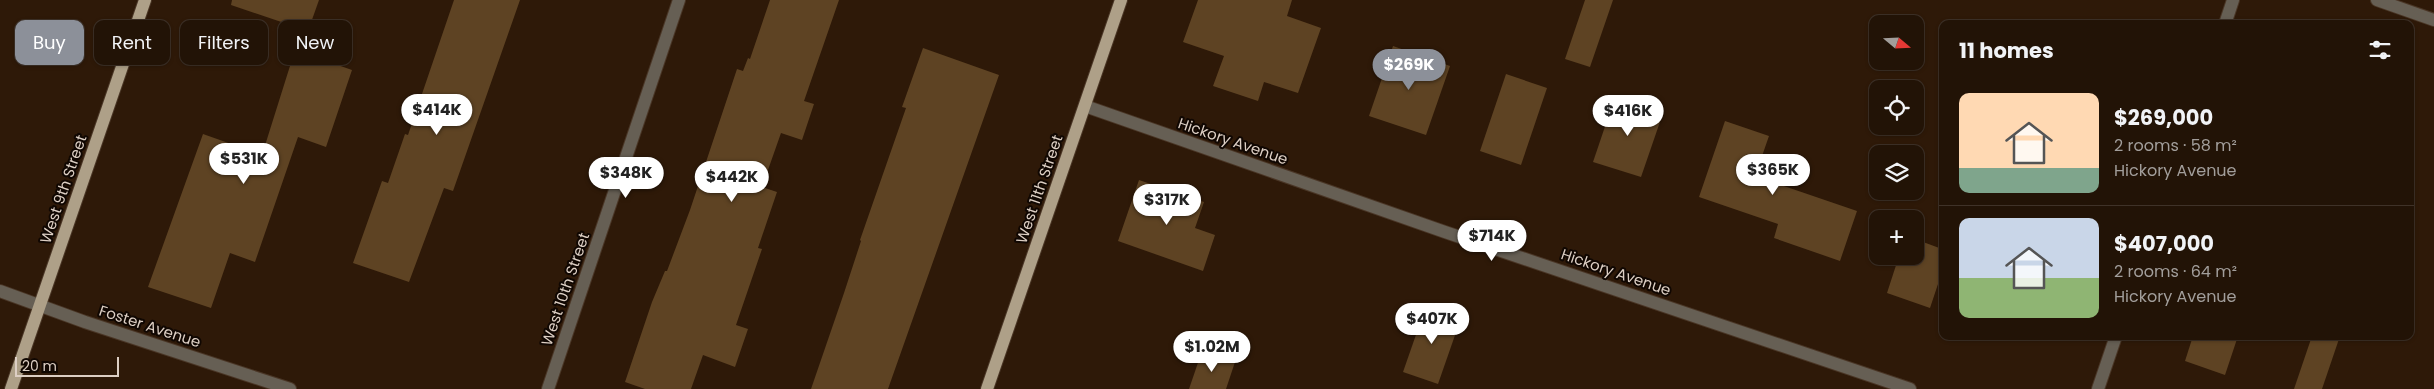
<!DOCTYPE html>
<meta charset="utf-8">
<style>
:root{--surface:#221306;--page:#2e2014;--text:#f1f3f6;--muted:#a29e9b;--line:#3f3228;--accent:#8c9099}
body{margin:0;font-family:Poppins,sans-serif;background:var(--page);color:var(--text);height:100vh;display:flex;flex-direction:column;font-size:19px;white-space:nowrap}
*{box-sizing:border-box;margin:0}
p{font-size:16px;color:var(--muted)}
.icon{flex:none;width:28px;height:28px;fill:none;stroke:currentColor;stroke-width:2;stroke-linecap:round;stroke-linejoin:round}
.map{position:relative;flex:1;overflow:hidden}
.details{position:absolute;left:1939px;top:20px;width:475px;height:320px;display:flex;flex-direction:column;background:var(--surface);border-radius:10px;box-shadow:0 1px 4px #0004,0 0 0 1px var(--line)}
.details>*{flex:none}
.banner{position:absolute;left:15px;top:20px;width:475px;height:45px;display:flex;gap:10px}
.needle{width:32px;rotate:109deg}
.fabs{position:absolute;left:1869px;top:15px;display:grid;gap:10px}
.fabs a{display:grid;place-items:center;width:55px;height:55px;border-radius:10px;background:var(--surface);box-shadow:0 1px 4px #0004,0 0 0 1px var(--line);font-size:25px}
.scale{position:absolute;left:15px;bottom:12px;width:104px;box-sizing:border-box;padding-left:5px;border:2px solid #ddcfc4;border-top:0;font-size:14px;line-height:18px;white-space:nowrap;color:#ddcfc4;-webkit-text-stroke:4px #100702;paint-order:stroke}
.price{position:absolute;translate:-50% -42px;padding:0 11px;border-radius:18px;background:#fff;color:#222;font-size:16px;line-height:32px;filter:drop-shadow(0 1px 2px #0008)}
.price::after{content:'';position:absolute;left:50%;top:30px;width:15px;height:11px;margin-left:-8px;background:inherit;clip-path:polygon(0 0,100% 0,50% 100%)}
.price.current{background:var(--accent);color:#fff}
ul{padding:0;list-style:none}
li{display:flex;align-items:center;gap:15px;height:125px;padding:0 20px}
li+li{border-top:1px solid var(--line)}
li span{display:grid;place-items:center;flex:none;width:140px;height:100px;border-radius:10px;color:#555}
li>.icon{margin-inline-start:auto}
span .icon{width:60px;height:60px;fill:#fffc;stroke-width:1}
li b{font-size:21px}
h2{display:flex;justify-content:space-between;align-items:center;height:60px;padding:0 20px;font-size:21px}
.pill{padding:0 18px;border-radius:10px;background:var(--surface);box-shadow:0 1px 4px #0004,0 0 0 1px var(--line);font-size:18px;line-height:45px}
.pill.current{background:var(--accent);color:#fff}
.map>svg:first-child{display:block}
.building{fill:#5e4323}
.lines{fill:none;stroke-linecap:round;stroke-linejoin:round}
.minor-casing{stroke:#4a3626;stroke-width:14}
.major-casing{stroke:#4a3626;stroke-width:14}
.minor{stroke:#665f54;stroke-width:12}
.major{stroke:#aea088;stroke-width:12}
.labels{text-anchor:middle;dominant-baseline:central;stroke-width:4;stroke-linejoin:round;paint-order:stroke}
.street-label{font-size:15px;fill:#ddcfc4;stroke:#100702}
</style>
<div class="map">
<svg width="2434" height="389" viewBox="0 0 2434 389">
<rect width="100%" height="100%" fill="#2e1908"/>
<g class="building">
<path d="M232 0H319L308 31 231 5Z"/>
<path d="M454 0H520L453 191 444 188 409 282 353 263 382 181 388 183 405 134 408 135Z"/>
<path d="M770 0H839L804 101 814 104 802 140 781 133 762 187 777 192 758 248 762 249 736 325 748 329 735 367 703 355 691 389H645L625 382 652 302 665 271H667L690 210 737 69 743 71 748 58 750 59Z"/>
<path d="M1198 0H1292L1287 16 1321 28 1298 93 1264 82 1258 101 1213 86 1224 56 1183 42Z"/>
<path d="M1585 0H1613L1590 67 1565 59Z"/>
<path d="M1393 46 1450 66 1426 135 1369 116Z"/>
<path d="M923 48 999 75 888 389H811L844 293 861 241 860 240 906 108 902 107Z"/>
<path d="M295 50 352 70 326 147 298 137 255 262 230 253 211 308 148 287 203 134 262 155Z"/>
<path d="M1506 74 1547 88 1521 165 1480 151Z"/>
<path d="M1615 97 1663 113 1641 177 1593 162Z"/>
<path d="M1725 121 1769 136 1755 176 1857 211 1840 261 1774 238 1778 224 1699 197Z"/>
<path d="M1139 180 1204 202 1195 228 1215 235 1203 271 1118 241Z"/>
<path d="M1915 239 1942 249V272L1930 308 1887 293 1899 256H1915Z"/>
<path d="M1426 306 1461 318 1438 384 1403 372Z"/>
<path d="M2193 336H2238L2225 375 2185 361Z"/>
<path d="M2312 336H2340L2322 389H2294Z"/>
<path d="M1202 351 1235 362 1226 389H1189Z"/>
</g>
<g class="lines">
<g class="minor-casing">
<g id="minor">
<path d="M2377 0 2434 20"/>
<path d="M2225 24 2233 0"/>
<path d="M1085 106 1445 232 1910 389"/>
<path d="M0 291 85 322 290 389"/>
<path d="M548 389 679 0"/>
<path d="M2098 389 2116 336"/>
</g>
</g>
<g class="major-casing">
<g id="major">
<path d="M11 389 145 0"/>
<path d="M987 389 1121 0"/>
</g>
</g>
<use href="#minor" class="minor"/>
<use href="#major" class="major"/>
</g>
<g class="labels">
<g class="street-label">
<text transform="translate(1233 141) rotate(19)">Hickory Avenue</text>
<text transform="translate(63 189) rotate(-71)">West 9th Street</text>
<text transform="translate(1039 189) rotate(-71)">West 11th Street</text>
<text transform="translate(1616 272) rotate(19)">Hickory Avenue</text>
<text transform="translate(565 289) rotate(-71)">West 10th Street</text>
<text transform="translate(150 326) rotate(18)">Foster Avenue</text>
</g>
</g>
</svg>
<div class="fabs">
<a><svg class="needle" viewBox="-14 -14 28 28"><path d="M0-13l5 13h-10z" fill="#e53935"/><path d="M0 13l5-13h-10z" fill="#a29e9b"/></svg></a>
<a><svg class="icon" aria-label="locate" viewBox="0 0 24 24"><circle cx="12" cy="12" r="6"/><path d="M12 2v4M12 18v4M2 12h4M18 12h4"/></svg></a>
<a><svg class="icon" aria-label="layers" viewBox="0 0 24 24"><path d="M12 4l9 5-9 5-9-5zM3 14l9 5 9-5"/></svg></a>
<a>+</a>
</div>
<div class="scale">20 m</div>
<b class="price current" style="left:1409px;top:91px">$269K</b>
<b class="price" style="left:437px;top:136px">$414K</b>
<b class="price" style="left:1628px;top:137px">$416K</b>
<b class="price" style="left:244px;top:185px">$531K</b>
<b class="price" style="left:1773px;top:196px">$365K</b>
<b class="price" style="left:626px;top:199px">$348K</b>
<b class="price" style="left:732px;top:203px">$442K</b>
<b class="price" style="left:1167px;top:226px">$317K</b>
<b class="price" style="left:1492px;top:262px">$714K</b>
<b class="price" style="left:1432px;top:345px">$407K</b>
<b class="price" style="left:1212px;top:373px">$1.02M</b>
<div class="banner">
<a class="pill current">Buy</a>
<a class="pill">Rent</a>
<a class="pill">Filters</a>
<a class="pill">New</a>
</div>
<section class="details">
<h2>11 homes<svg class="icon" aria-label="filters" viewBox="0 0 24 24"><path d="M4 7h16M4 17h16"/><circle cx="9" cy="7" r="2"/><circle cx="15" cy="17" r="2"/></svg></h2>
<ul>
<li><span style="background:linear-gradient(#ffd9b3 75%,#7fa58c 0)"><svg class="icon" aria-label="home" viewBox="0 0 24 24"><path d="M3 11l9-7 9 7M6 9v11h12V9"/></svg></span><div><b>$269,000</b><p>2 rooms · 58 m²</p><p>Hickory Avenue</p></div></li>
<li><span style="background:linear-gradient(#c9d6e8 60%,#8fb573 0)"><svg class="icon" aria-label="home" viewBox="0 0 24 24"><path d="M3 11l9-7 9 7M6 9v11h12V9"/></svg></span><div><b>$407,000</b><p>2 rooms · 64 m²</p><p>Hickory Avenue</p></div></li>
</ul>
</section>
</div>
